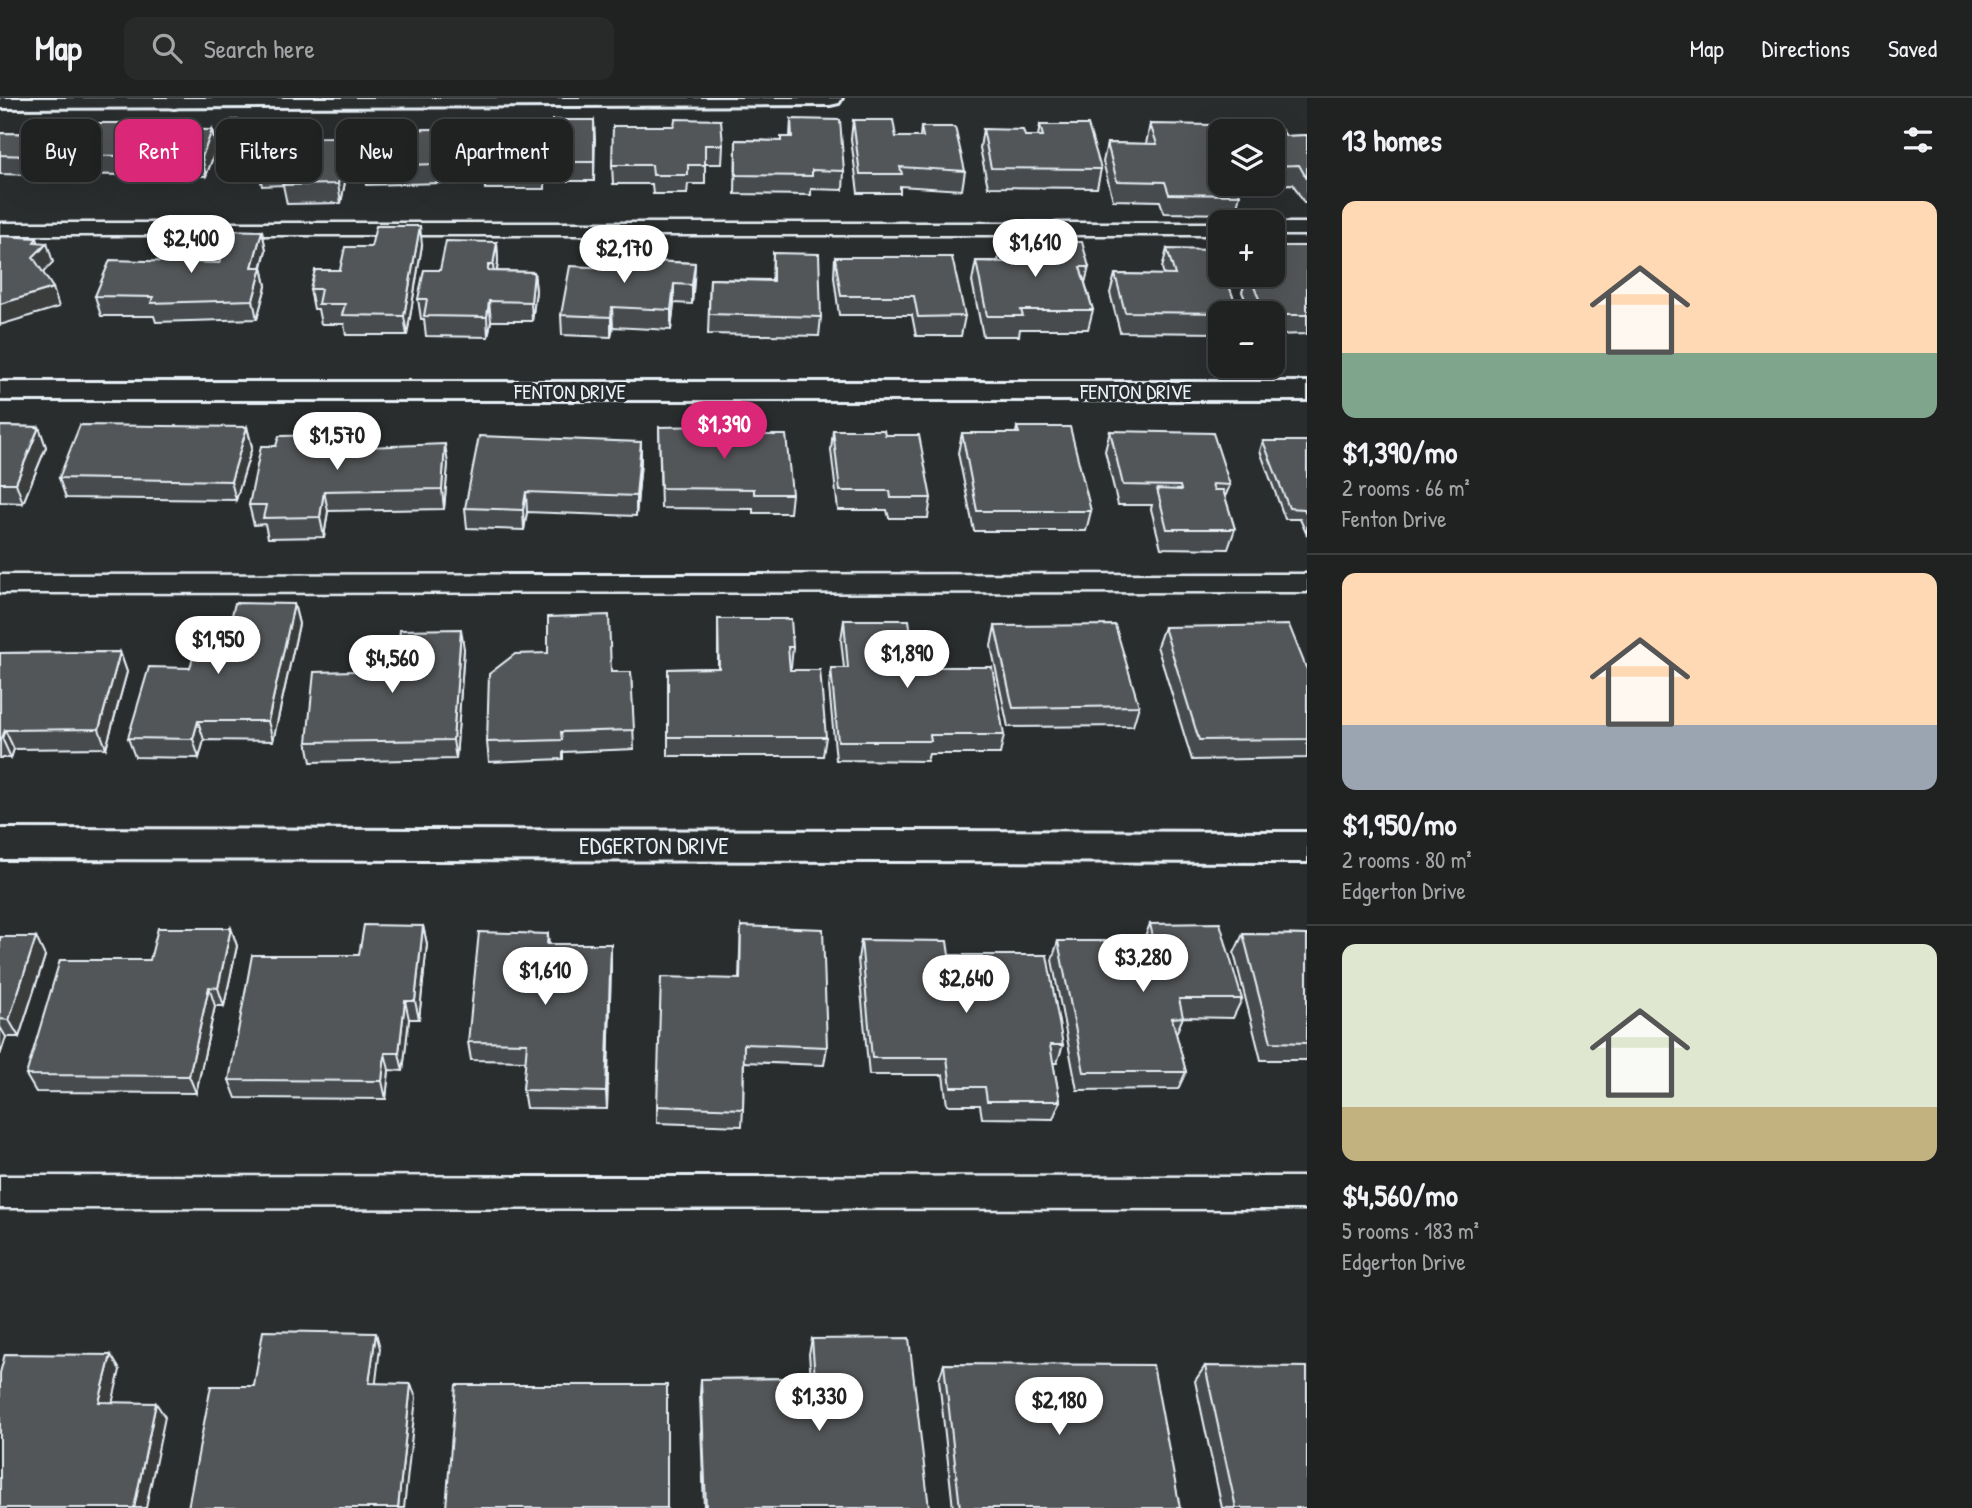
<!DOCTYPE html>
<meta charset="utf-8">
<style>
:root{--surface:#202222;--page:#282a2a;--text:#f1f3f6;--muted:#a2a4a5;--line:#3d3f40;--accent:#db2777}
body{margin:0;font-family:"Patrick Hand",sans-serif;background:var(--page);color:var(--text);height:100vh;display:flex;flex-direction:column;font-size:26px;white-space:nowrap}
*{box-sizing:border-box;margin:0}
p{font-size:23px;color:var(--muted)}
.icon{flex:none;width:38px;height:38px;fill:none;stroke:currentColor;stroke-width:2;stroke-linecap:round;stroke-linejoin:round}
.map{position:relative;flex:1;overflow:hidden}
.sheet{display:flex;flex-direction:column;background:var(--surface);width:665px}
.sheet>*{flex:none}
.guide{position:absolute;left:21px;top:21px;width:665px;height:63px;display:flex;gap:14px}
.fabs{position:absolute;left:1208px;top:21px;display:grid;gap:14px}
.fabs a{display:grid;place-items:center;width:77px;height:77px;border-radius:14px;background:var(--surface);box-shadow:0 7px 28px #0002,0 0 0 2px var(--line);font-size:35px}
.price{position:absolute;translate:-50% -60px;padding:0 16px;border-radius:24px;background:#fff;color:#222;font-size:23px;line-height:46px;filter:drop-shadow(0 2px 4px #0008)}
.price::after{content:'';position:absolute;left:50%;top:42px;width:21px;height:16px;margin-left:-10px;background:inherit;clip-path:polygon(0 0,100% 0,50% 100%)}
.price.current{background:var(--accent);color:#fff}
ul{padding:0;list-style:none}
li{display:grid;align-content:center;gap:14px;height:371px;padding:0 35px}
li+li{border-top:2px solid var(--line)}
li span{display:grid;place-items:center;height:217px;border-radius:14px;color:#555}
li>.icon{margin-inline-start:auto}
span .icon{width:126px;height:126px;fill:#fffc;stroke-width:1}
li b{font-size:30px}
h2{display:flex;justify-content:space-between;align-items:center;height:84px;padding:0 35px;font-size:30px}
.tag{padding:0 24px;border-radius:14px;background:var(--surface);box-shadow:0 7px 28px #0002,0 0 0 2px var(--line);font-size:24px;line-height:63px}
.tag.current{background:var(--accent);color:#fff}
header{display:flex;align-items:center;gap:42px;box-sizing:border-box;height:98px;padding:0 35px;background:var(--surface);border-bottom:2px solid var(--line)}
header strong{font-size:33px}
nav{display:flex;gap:38px;margin-inline-start:auto;font-size:24px}
.search{width:490px;height:63px;background:var(--page);display:flex;align-items:center;gap:18px;box-sizing:border-box;padding:0 24px;border-radius:14px;color:var(--muted);font-size:26px}
main{display:flex;flex:1;min-height:0}
.map>svg:first-child{display:block}
.lines{fill:none;stroke-linecap:round;stroke-linejoin:round}
.lane-casing{stroke:#e8f1f8;stroke-width:5}
.street-casing{stroke:#e8f1f8;stroke-width:6}
.secondary-casing{stroke:#e8f1f8;stroke-width:6}
.lane{fill:#2a2d2e;fill-rule:evenodd}
.street{fill:#2a2d2e;fill-rule:evenodd}
.secondary{fill:#2a2d2e;fill-rule:evenodd}
.wall{fill:#474b4d;stroke:#e8f1f8;stroke-width:2}
.shaded-wall{fill:#3a3d3e;stroke:#e8f1f8;stroke-width:2}
.building{fill:#535759;stroke:#e8f1f8;stroke-width:2}
.labels{text-anchor:middle;dominant-baseline:central;stroke-width:6;stroke-linejoin:round;paint-order:stroke}
.far-street-label{font-size:21px;fill:#e8f1f8;stroke:#2a2d2e}
.street-label{font-size:24px;fill:#e8f1f8;stroke:#2a2d2e}
</style>
<header>
<strong>Map</strong>
<div class="search"><svg class="icon" aria-label="search" viewBox="0 0 24 24"><circle cx="10" cy="10" r="6"/><path d="M15 15l6 6"/></svg>Search here</div>
<nav><a>Map</a><a>Directions</a><a>Saved</a></nav>
</header>
<main>
<div class="map">
<svg width="1307" height="1410" viewBox="0 0 1307 1410">
<rect width="100%" height="100%" fill="#2a2d2e"/>
<filter id="ink" filterUnits="userSpaceOnUse"><feTurbulence type="fractalNoise" baseFrequency=".0143" numOctaves="2"/><feDisplacementMap in="SourceGraphic" scale="14" xChannelSelector="R" yChannelSelector="G"/><feConvolveMatrix kernelMatrix="1 2 1 2 8 2 1 2 1" color-interpolation-filters="sRGB"/></filter>
<g filter="url(#ink)">
<g class="lines">
<g class="lane-casing">
<g id="lane">
<rect x="0" y="125" width="1220" height="12"/>
<rect x="1272" y="125" width="35" height="12"/>
<path d="M1307 476V494L0 495V477Z"/>
<path d="M0 1078 1307 1079V1111L0 1110Z"/>
</g>
</g>
<g class="street-casing">
<g id="street">
<path d="M0 0H842L839 5 830 7 0 10Z"/>
<rect x="0" y="284" width="1307" height="18"/>
<path d="M0 731 1307 734V764L0 761Z"/>
</g>
</g>
<g class="secondary-casing">
<path id="secondary" d="M164 0H188L183 8 174 10 165 8 162 3Z"/>
</g>
<use href="#lane" class="lane"/>
<use href="#street" class="street"/>
<use href="#secondary" class="secondary"/>
</g>
<g class="wall">
<path d="M791 21 844 73 843 92 811 91V97L735 96 736 42 781 43 790 39Z"/>
<path d="M278 22 282 40 350 58 341 105 287 106 283 87 262 88 258 69 260 63H230L226 44Z"/>
<path d="M594 22V83H545V91H485L484 72 551 36Z"/>
<path d="M853 22 896 39H920L921 29 965 73 962 92 900 88V95H858L851 41Z"/>
<path d="M1150 26 1240 97 1235 116 1164 115 1160 103 1113 102 1103 64 1107 45 1146 46Z"/>
<path d="M1040 27 1101 71 1097 90 988 89 980 50 983 31 1025 38H1038Z"/>
<path d="M393 28V32L480 30 481 49 480 84 366 87 363 68Z"/>
<path d="M674 28 723 47 722 66H705V86H688L687 96H653L652 86H613L612 67Z"/>
<path d="M1229 28 1272 32 1286 38 1307 37V105H1304L1293 86 1246 87 1245 86H1272V33H1228Z"/>
<path d="M212 32 216 51 206 78 55 76 49 57Z"/>
<path d="M0 35 41 36 47 55 35 77 0 76Z"/>
<path d="M262 133 266 152 262 169 266 188 257 221 156 224 154 218H101L95 198 214 165 212 157Z"/>
<path d="M497 144 498 163 497 173 534 174 536 193 532 223H491L488 239 426 238 424 221H421L418 201 440 172Z"/>
<path d="M1029 144 1089 169 1085 185 1093 212 1088 231H1020L1019 238H983L972 183 976 163H998L1001 147H1028Z"/>
<path d="M422 147 407 237H346L344 226H321L318 211H314L310 191 340 172 371 149Z"/>
<path d="M1307 148V236L1272 237V215H1251L1242 194 1248 177H1272Z"/>
<path d="M1167 151 1220 215V235L1120 234 1110 195 1115 176 1164 177 1162 170Z"/>
<path d="M773 155 821 219 819 238 708 236 710 181 772 182Z"/>
<path d="M835 159 965 218 961 238H916L912 217H839L834 179Z"/>
<path d="M648 163 695 165 692 206 674 205 671 232 613 229 611 239 562 237 561 217 611 170Z"/>
<path d="M0 328 39 329 46 349 23 405 0 404Z"/>
<path d="M247 329 252 349 236 402 66 400 59 380Z"/>
<path d="M659 329 711 337 792 396 790 415H753V411L661 410Z"/>
<path d="M1017 329 1091 413 1086 433H974L958 355 962 335H1016Z"/>
<path d="M833 332 885 337 931 400 928 420H889L887 412H838L831 352Z"/>
<path d="M1110 333 1230 387 1225 399 1235 431 1228 451 1161 450 1151 411 1152 407H1118L1105 353Z"/>
<path d="M341 337 344 350 448 366 444 411 328 413 324 439 268 440 265 426 254 427 249 407 276 348Z"/>
<path d="M1263 343H1307V437L1300 421H1285L1260 353Z"/>
<path d="M641 344V364L636 418 527 414 524 432 467 430 465 410Z"/>
<path d="M294 506 299 526 273 643 204 642 199 660 135 659 128 640 190 570 229 529Z"/>
<path d="M718 521 793 549 791 569H789L790 572 826 639 823 658H668V571L718 570Z"/>
<path d="M844 522 916 569 1004 637 1000 656H929L927 663 836 662 829 589 831 570H844L841 542Z"/>
<path d="M995 528 1139 608 1133 628 1008 629 991 548Z"/>
<path d="M1164 529 1307 572V660L1192 662 1157 548Z"/>
<path d="M464 551 456 661 311 664 307 644Z"/>
<path d="M120 554 127 574 106 650 14 651 11 660H0V555Z"/>
<path d="M611 574H631L634 651 563 654V661L489 664 487 644Z"/>
<path d="M1150 826 1242 901 1233 920 1183 919 1176 936 1186 974 1178 991 1077 992 1052 862 1058 843H1143Z"/>
<path d="M423 828 427 846 419 921H409L403 973 389 972 386 1001 236 1000 229 982 359 857Z"/>
<path d="M741 828 827 949 824 967 744 964 743 1011 742 1028 657 1025V1008L739 881Z"/>
<path d="M231 830 237 848 224 908H215L196 995 36 994 26 977 150 862Z"/>
<path d="M548 836 549 846H611V865L607 1011 526 1010 523 992 526 963 471 962 468 944Z"/>
<path d="M1243 836 1307 837V962H1261L1234 855Z"/>
<path d="M0 839 45 858 19 939H6L0 957Z"/>
<path d="M861 842 949 857 1063 947 1057 965H1053L1060 1003 1053 1021 982 1020 980 1007H947L943 977H869L858 861Z"/>
<path d="M812 1241 929 1410H704L700 1296 701 1281 811 1280 809 1256Z"/>
<path d="M944 1266 1180 1410H953L939 1281Z"/>
<path d="M1205 1268 1307 1410H1222L1195 1283Z"/>
</g>
<g class="shaded-wall">
<path d="M278 22 282 41 274 40Z"/>
<path d="M594 22 595 41 594 83Z"/>
<path d="M480 30 481 49 480 84 479 65Z"/>
<path d="M212 32 216 51 206 78 202 59Z"/>
<path d="M41 36 47 55 35 77 29 58Z"/>
<path d="M347 39 350 58 341 105 338 86Z"/>
<path d="M420 128 422 147 407 237 404 218Z"/>
<path d="M262 133 266 152 256 188 252 169Z"/>
<path d="M37 140 41 152 47 145 53 164 40 178 33 159 34 144Z"/>
<path d="M497 144 498 163 495 187 493 167Z"/>
<path d="M695 165 694 184 692 206V187Z"/>
<path d="M262 169 266 188 257 221 253 202Z"/>
<path d="M534 174 536 193 532 223 531 204Z"/>
<path d="M674 186V205L671 232V212Z"/>
<path d="M53 190 59 209 0 227V206Z"/>
<path d="M489 203 491 223 488 239 487 219Z"/>
<path d="M612 209 613 229 611 239V219Z"/>
<path d="M39 329 46 349 23 405 16 385Z"/>
<path d="M247 329 252 349 236 402 231 383Z"/>
<path d="M341 337 345 356 340 350Z"/>
<path d="M641 344V364L636 418V398Z"/>
<path d="M445 346 448 366 444 411 442 391Z"/>
<path d="M324 393 328 413 324 439 320 419Z"/>
<path d="M526 394 527 414 524 432 523 412Z"/>
<path d="M294 506 299 526 273 643 268 623Z"/>
<path d="M461 531 464 551 456 661 453 642Z"/>
<path d="M120 554 127 574 106 650 99 631Z"/>
<path d="M198 623 204 642 199 660 193 641Z"/>
<path d="M5 632 14 651 11 660 2 640Z"/>
<path d="M423 828 427 846 419 921 415 903Z"/>
<path d="M231 830 237 848 224 908 218 890Z"/>
<path d="M36 839 45 858 19 939 9 922Z"/>
<path d="M611 846V865L607 1011 606 994Z"/>
<path d="M209 889 215 908 196 995 189 978Z"/>
<path d="M405 903 409 921 403 973 399 955Z"/>
<path d="M0 929 6 939 0 957Z"/>
<path d="M385 955 389 972 386 1001 382 983Z"/>
<path d="M376 1235 380 1250 374 1300 369 1285Z"/>
<path d="M111 1257 120 1272 109 1319 99 1304Z"/>
<path d="M411 1286 416 1300 404 1410H398Z"/>
<path d="M156 1305 165 1319 146 1410H134Z"/>
</g>
<g class="building">
<path d="M675 21 721 22 723 47H705V67H688V77H653L652 67H612L613 28H674Z"/>
<path d="M791 21 840 22 844 73 812 72V78L736 77V42L781 43V39H792Z"/>
<path d="M232 22H278L274 40 347 39 338 86 283 87 287 68 258 69 265 44H226Z"/>
<path d="M552 22H594V64H544V72H484L488 36H551Z"/>
<path d="M853 22H893L896 39H923L921 29H955L965 73 900 69 902 76H860Z"/>
<path d="M65 25H142L139 31 212 32 202 59 49 57Z"/>
<path d="M1150 26 1215 27 1220 41V86H1236L1240 97 1169 96 1165 84 1117 83 1107 45 1157 46Z"/>
<path d="M1040 27H1088L1101 71 991 70 983 31 1023 32 1025 38H1043Z"/>
<path d="M1269 27 1272 32H1282L1286 38 1307 37V81L1299 67 1272 68V33H1232L1229 28Z"/>
<path d="M393 28 392 32 480 30 479 65 363 68 368 29Z"/>
<path d="M0 35 41 36 29 58 0 57Z"/>
<path d="M376 128H420L404 218 342 217 345 206H318L321 191H310L315 172H340L345 149H371Z"/>
<path d="M220 132 262 133 252 169H262L253 202 151 205 153 199 95 198 110 162 219 165 222 156 212 157Z"/>
<path d="M1 138 37 140 34 144 47 145 33 159 53 190 0 206V139Z"/>
<path d="M446 143 497 144 493 167H488V173L534 174 531 204 489 203 487 219 424 218 427 201H418L424 172H440Z"/>
<path d="M1029 144H1082L1089 169H1080L1093 212H1021L1023 218H987L976 163 1005 164 1001 147H1029Z"/>
<path d="M1272 148H1307V217H1272V215H1265L1249 177H1272Z"/>
<path d="M1167 151 1216 152 1220 162V177H1225L1239 215 1125 214 1115 176 1175 177Z"/>
<path d="M614 154 648 155 647 163 695 165 692 187 674 186 671 212 612 209 611 219 561 217 570 168 611 170Z"/>
<path d="M773 155 819 156 821 219 709 216 710 181 773 183Z"/>
<path d="M835 159H952L965 218 918 219 914 198H841Z"/>
<path d="M80 327 247 329 231 383 59 380Z"/>
<path d="M0 328 39 329 16 385H0Z"/>
<path d="M711 328V337H786L792 396H754V391L661 390 659 329Z"/>
<path d="M1017 329H1070L1091 413H977L962 335H1019Z"/>
<path d="M833 332H884L885 337H919L931 400H891L890 393H840Z"/>
<path d="M1110 333 1213 335 1230 387 1212 386 1214 392H1223L1235 431H1167L1157 391 1181 392 1180 388 1123 387Z"/>
<path d="M341 337 340 350 445 346 442 391 324 393 320 419 263 420 266 407H249L261 348H276L279 338Z"/>
<path d="M479 338 641 344 636 398 526 394 523 412 465 410Z"/>
<path d="M1263 343H1307V417L1304 411 1289 410Z"/>
<path d="M235 505 294 506 268 623H198L193 641 128 640 149 569 190 570 202 529H229Z"/>
<path d="M609 517 611 574H631L634 632 561 634 562 642 487 644 489 576 515 556 548 555V519Z"/>
<path d="M718 521H791L793 549H788L790 572H820L826 639H668V571L719 570Z"/>
<path d="M844 522H909L916 569H992L1004 637H930L931 643H838L831 570H848Z"/>
<path d="M1115 527 1139 608 1013 610 995 528Z"/>
<path d="M1289 527 1307 572V641L1199 642 1164 529Z"/>
<path d="M461 531 453 642 307 644 314 574 396 572 400 532Z"/>
<path d="M120 554 99 631 5 632 2 640H0V555Z"/>
<path d="M1220 825 1242 901H1179L1183 919 1172 920 1186 974H1084L1058 843H1154L1150 826Z"/>
<path d="M364 827 423 828 415 903H405L399 955H385L382 983 229 982 252 857H359Z"/>
<path d="M741 828 823 831 827 949 744 946 743 1011 657 1008 661 879 740 881Z"/>
<path d="M158 830H231L218 890 209 889 189 978 26 977 60 862H150Z"/>
<path d="M479 834 548 836 547 846H611L606 994 523 992 527 945 468 944Z"/>
<path d="M1243 836 1307 837V945L1271 944Z"/>
<path d="M0 839H36L9 922 0 921Z"/>
<path d="M861 842 947 843 949 857H1047L1063 947H1050L1060 1003H987L985 989H951L947 960H872Z"/>
<path d="M263 1233 376 1235 369 1285 411 1286 398 1410H188L211 1288H254Z"/>
<path d="M909 1240 929 1410H706L701 1281 815 1280 812 1241Z"/>
<path d="M5 1256 111 1257 99 1304 156 1305 134 1410H0V1275Z"/>
<path d="M944 1266 1153 1267 1180 1410H960Z"/>
<path d="M1205 1268 1307 1269V1410H1236Z"/>
<path d="M456 1287H667V1410H446Z"/>
</g>
</g>
<g class="labels">
<g class="far-street-label">
<text x="570" y="293">FENTON DRIVE</text>
<text x="1136" y="293">FENTON DRIVE</text>
</g>
<g class="street-label">
<text x="654" y="747">EDGERTON DRIVE</text>
</g>
</g>
</svg>
<div class="fabs">
<a><svg class="icon" aria-label="layers" viewBox="0 0 24 24"><path d="M12 4l9 5-9 5-9-5zM3 14l9 5 9-5"/></svg></a>
<a>+</a>
<a>−</a>
</div>
<b class="price" style="left:191px;top:177px">$2,400</b>
<b class="price" style="left:1035px;top:181px">$1,610</b>
<b class="price" style="left:624px;top:187px">$2,170</b>
<b class="price current" style="left:724px;top:363px">$1,390</b>
<b class="price" style="left:337px;top:374px">$1,570</b>
<b class="price" style="left:218px;top:578px">$1,950</b>
<b class="price" style="left:907px;top:592px">$1,890</b>
<b class="price" style="left:392px;top:597px">$4,560</b>
<b class="price" style="left:1143px;top:896px">$3,280</b>
<b class="price" style="left:545px;top:909px">$1,610</b>
<b class="price" style="left:966px;top:917px">$2,640</b>
<b class="price" style="left:819px;top:1335px">$1,330</b>
<b class="price" style="left:1059px;top:1339px">$2,180</b>
<div class="guide">
<a class="tag">Buy</a>
<a class="tag current">Rent</a>
<a class="tag">Filters</a>
<a class="tag">New</a>
<a class="tag">Apartment</a>
</div>
</div>
<section class="sheet">
<h2>13 homes<svg class="icon" aria-label="filters" viewBox="0 0 24 24"><path d="M4 7h16M4 17h16"/><circle cx="9" cy="7" r="2"/><circle cx="15" cy="17" r="2"/></svg></h2>
<ul>
<li><span style="background:linear-gradient(#ffd9b3 70%,#7fa58c 0)"><svg class="icon" aria-label="home" viewBox="0 0 24 24"><path d="M3 11l9-7 9 7M6 9v11h12V9"/></svg></span><div><b>$1,390/mo</b><p>2 rooms · 66 m²</p><p>Fenton Drive</p></div></li>
<li><span style="background:linear-gradient(#ffd9b3 70%,#9aa5b1 0)"><svg class="icon" aria-label="home" viewBox="0 0 24 24"><path d="M3 11l9-7 9 7M6 9v11h12V9"/></svg></span><div><b>$1,950/mo</b><p>2 rooms · 80 m²</p><p>Edgerton Drive</p></div></li>
<li><span style="background:linear-gradient(#dfe7d0 75%,#c2b280 0)"><svg class="icon" aria-label="home" viewBox="0 0 24 24"><path d="M3 11l9-7 9 7M6 9v11h12V9"/></svg></span><div><b>$4,560/mo</b><p>5 rooms · 183 m²</p><p>Edgerton Drive</p></div></li>
</ul>
</section>
</main>
